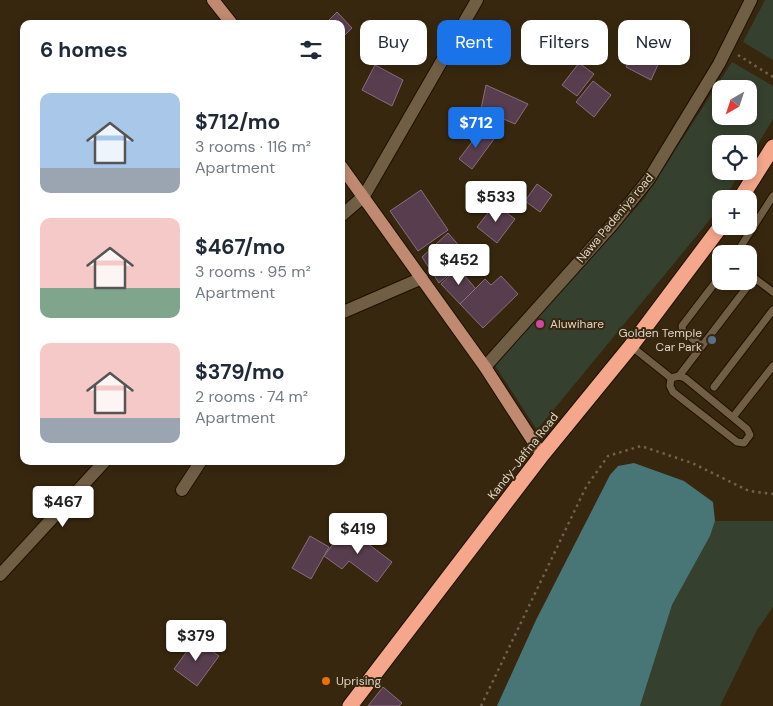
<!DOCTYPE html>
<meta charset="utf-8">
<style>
:root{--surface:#fff;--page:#f2f2f3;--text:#1f2937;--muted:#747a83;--accent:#1a73e8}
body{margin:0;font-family:"DM Sans",sans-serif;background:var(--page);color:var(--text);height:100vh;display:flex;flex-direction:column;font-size:19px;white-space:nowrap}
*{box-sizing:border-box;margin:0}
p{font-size:16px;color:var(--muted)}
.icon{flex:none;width:28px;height:28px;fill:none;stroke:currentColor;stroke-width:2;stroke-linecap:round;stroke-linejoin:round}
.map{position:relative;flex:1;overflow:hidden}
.sheet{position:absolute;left:20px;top:20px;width:325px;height:445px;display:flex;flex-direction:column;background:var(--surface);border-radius:10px;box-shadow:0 2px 8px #0003}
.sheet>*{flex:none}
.top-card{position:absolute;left:360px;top:20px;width:338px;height:45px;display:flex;gap:10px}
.needle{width:32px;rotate:219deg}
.controls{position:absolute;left:712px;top:80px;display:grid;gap:10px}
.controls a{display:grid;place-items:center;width:45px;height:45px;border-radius:10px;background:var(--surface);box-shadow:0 2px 8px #0003;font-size:25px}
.price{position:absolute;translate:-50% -42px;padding:0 11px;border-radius:5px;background:#fff;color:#222;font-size:16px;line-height:32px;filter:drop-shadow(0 1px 2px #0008)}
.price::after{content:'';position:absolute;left:50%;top:30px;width:15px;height:11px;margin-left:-8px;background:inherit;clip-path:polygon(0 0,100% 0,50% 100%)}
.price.current{background:var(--accent);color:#fff}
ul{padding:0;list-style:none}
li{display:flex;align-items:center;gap:15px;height:125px;padding:0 20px}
li span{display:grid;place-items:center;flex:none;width:140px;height:100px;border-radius:10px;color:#555}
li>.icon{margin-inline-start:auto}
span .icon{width:60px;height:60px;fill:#fffc;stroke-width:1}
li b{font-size:21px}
h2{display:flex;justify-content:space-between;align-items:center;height:60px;padding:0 20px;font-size:21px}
.tag{padding:0 18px;border-radius:10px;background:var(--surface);box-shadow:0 2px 8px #0003;font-size:18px;line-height:45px}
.tag.current{background:var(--accent);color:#fff}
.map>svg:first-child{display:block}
.green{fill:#36402e;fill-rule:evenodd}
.water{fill:#487575}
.building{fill:#573d4d;stroke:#8a6d7f}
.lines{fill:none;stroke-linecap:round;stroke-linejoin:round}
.lane-casing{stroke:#1e1000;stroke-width:9}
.street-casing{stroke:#1e1000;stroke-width:14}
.primary-casing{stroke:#1e1000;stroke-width:14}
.highway-casing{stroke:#1e1000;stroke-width:17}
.path{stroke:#6f614c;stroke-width:2.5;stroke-dasharray:2.5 4;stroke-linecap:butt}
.lane{stroke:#715f45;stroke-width:7}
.street{stroke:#715f45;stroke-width:12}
.primary{stroke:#c08a70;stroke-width:12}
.highway{stroke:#f5a78c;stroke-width:15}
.hotel-dot{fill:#d1479c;stroke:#37270f;stroke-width:2}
.service-dot{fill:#5c6f8a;stroke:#37270f;stroke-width:2}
.food-dot{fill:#e8710a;stroke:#37270f;stroke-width:2}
.labels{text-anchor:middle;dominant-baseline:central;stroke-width:4;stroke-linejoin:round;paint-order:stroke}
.street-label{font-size:12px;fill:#ded4c6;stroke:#37270f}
.poi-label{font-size:12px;fill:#ded4c6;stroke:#37270f;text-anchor:start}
</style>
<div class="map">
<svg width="773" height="706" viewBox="0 0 773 706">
<rect width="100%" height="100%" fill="#37270f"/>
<g class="green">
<path d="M765 0H773V60L743 42Z"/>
<path d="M732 62 773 86V119L749 159V144H721V171H741L724 199H721V204L717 211 537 430 494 364 643 200ZM721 89H749V116H721Z"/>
<path d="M715 521H773V607L757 630 720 706H640L672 605 710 536Z"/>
</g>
<path class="water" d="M634 463 684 481 713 502 715 521 710 536 672 605 640 706H497L536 620 610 475 618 466Z"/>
<g class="building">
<path d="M337 12 352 28 341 39V24H325Z"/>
<path d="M545 31 559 41 546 57 532 47Z"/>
<path d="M637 45 661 58 651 80 626 67Z"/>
<path d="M579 63 594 74 577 96 562 85Z"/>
<path d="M375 65 403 80 392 106 362 90Z"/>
<path d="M593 81 611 95 594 117 576 102Z"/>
<path d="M486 85 528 104 515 124 481 109Z"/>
<path d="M481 130 494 139 472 169 459 159Z"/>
<path d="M537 184 552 195 540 212 525 201Z"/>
<path d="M421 190 448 230 418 251 390 211Z"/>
<path d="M495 204 515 219 497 243 477 227Z"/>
<path d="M448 233 469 257 439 283 422 257Z"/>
<path d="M458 268 476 289 460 304 441 284Z"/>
<path d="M501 276 518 294 483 328 460 304 485 279 491 285Z"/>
<path d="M346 527 392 562 377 582 349 561 342 569 324 556Z"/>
<path d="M310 536 329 547 311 579 292 568Z"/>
<path d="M196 639 219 656 197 686 174 669Z"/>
<path d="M383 687 402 703 399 706H368Z"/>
</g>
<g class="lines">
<g class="lane-casing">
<g id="lane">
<path d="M736 254 773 196"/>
<path d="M749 274 773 292"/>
<path d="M631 346 671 378"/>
<path d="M702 346 683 332 682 326 721 275"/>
<path d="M679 376 685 378 747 429 750 435 744 443 737 442 673 392 670 386 671 378Z"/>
<path d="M679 376 754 278"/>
<path d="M714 387 773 310"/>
<path d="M733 417 773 366"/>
</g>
</g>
<g class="street-casing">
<g id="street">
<path d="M341 216 364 196 477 0"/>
<path d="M341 313 422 278"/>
<path d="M485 367 612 225 649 179 719 64 751 0"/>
<path d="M182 490 201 461"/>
<path d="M0 575 105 461"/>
</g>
</g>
<g class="primary-casing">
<g id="primary">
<path d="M213 0 232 24"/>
<path d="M341 166 485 367 542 455"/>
</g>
</g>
<g class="highway-casing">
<g id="highway">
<path d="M740 199 773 147"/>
<path d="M350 706 542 455 631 346 721 226"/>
</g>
</g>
<g class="path">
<path d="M738 55 773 77"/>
<path d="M481 706 586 487 608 456 641 446 692 463 749 491 773 494"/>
</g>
<use href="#lane" class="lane"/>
<use href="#street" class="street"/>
<use href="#primary" class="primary"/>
<use href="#highway" class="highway"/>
</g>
<circle class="hotel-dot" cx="540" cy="324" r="5"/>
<circle class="service-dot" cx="712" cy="340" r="5"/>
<circle class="food-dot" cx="326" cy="681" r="5"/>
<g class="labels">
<g class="street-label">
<text transform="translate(615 218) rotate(-50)">Nawa Padeniya road</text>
<text transform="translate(523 456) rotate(-52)">Kandy-Jaffna Road</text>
</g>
<g class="poi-label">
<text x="550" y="324">Aluwihare</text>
<text x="702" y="333" text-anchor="end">Golden Temple<tspan x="702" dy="14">Car Park</tspan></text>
<text x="336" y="681">Uprising</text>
</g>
</g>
</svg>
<div class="controls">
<a><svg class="needle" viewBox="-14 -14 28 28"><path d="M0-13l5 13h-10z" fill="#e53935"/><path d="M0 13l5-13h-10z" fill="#747a83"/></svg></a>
<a><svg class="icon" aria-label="locate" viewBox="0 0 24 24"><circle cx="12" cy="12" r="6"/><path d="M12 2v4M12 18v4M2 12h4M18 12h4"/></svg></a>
<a>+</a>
<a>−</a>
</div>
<b class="price current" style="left:476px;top:149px">$712</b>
<b class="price" style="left:496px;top:223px">$533</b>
<b class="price" style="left:459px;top:286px">$452</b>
<b class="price" style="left:63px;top:528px">$467</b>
<b class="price" style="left:358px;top:555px">$419</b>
<b class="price" style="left:196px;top:662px">$379</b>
<div class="top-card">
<a class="tag">Buy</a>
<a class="tag current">Rent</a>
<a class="tag">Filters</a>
<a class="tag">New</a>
</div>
<section class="sheet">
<h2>6 homes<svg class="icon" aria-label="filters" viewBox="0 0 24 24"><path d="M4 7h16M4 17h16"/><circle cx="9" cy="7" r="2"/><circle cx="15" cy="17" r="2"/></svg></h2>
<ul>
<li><span style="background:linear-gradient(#a9c7e8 75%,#9aa5b1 0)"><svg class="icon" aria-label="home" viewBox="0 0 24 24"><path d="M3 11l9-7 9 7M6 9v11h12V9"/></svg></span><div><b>$712/mo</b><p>3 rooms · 116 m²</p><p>Apartment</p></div></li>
<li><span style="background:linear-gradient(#f6c9c9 70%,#7fa58c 0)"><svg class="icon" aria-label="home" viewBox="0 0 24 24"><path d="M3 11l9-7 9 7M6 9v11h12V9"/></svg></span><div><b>$467/mo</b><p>3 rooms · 95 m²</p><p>Apartment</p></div></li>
<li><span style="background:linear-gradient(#f6c9c9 75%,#9aa5b1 0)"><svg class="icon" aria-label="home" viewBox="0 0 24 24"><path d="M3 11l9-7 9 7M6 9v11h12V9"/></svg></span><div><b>$379/mo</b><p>2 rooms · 74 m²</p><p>Apartment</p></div></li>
</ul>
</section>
</div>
